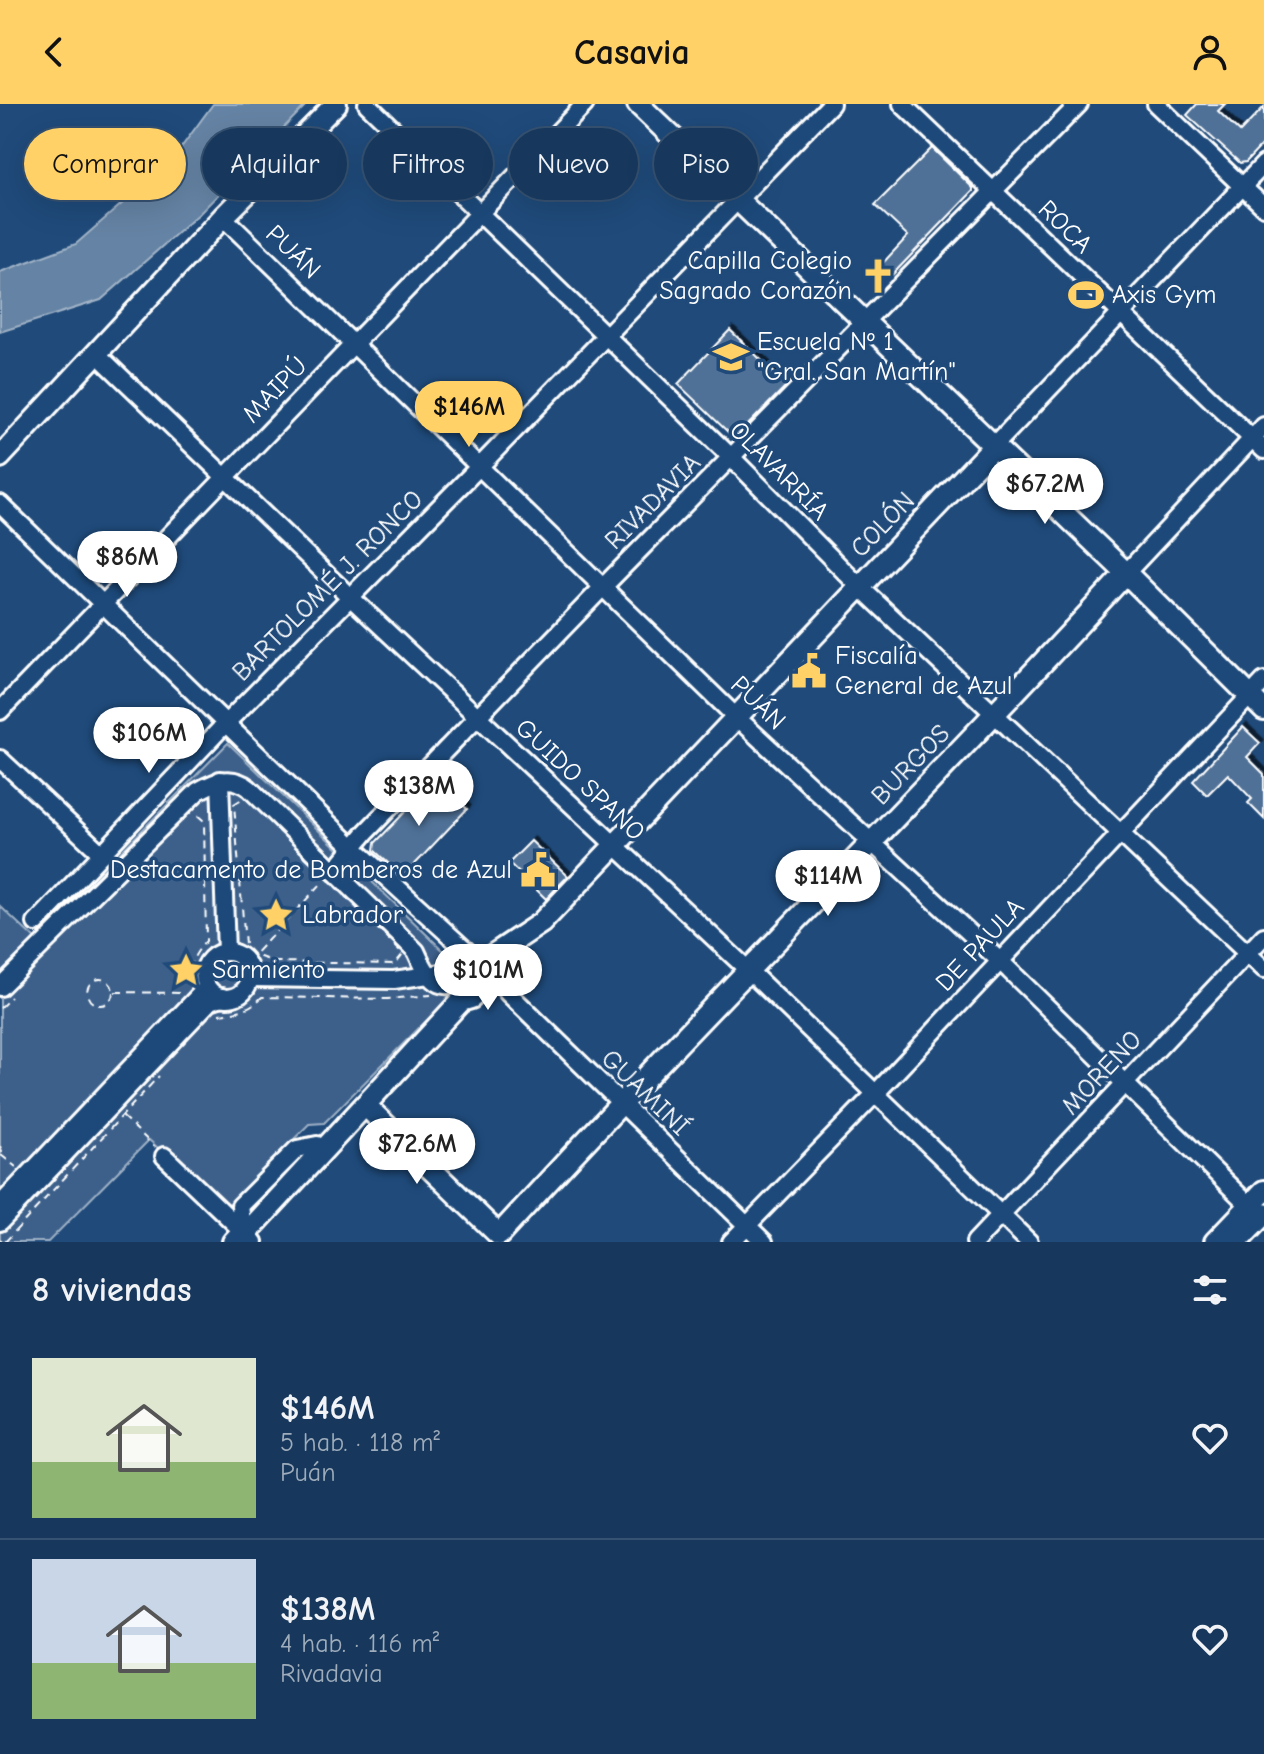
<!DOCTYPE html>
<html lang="es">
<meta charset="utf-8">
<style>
:root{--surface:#17385c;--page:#244365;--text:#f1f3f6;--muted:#9eacbb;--line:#365272;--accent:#ffd166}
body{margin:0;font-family:"Comic Neue",sans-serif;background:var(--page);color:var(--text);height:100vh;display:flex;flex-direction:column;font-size:30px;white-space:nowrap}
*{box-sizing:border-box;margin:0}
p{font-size:26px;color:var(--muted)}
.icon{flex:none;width:44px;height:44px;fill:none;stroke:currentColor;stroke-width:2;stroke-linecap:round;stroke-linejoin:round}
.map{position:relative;height:1138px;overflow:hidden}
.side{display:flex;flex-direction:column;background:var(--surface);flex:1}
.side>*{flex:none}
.banner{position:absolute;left:24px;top:24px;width:800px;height:72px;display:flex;gap:16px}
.price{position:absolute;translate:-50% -68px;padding:0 18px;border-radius:28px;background:#fff;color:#222;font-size:26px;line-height:52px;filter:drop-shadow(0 2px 4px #0008)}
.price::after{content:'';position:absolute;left:50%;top:48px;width:24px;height:18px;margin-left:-12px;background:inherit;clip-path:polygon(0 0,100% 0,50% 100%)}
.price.active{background:var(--accent);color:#111}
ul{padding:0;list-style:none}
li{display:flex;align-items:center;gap:24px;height:200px;padding:0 32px}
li+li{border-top:2px solid var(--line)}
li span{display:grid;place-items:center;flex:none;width:224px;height:160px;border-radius:0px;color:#555}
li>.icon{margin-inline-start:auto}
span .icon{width:96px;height:96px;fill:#fffc;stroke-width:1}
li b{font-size:34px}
h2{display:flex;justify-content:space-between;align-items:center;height:96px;padding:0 32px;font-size:34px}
.tag{padding:0 28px;border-radius:36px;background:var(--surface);box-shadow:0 8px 32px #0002,0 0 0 2px var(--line);font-size:28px;line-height:72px}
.tag.active{background:var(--accent);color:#111}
header{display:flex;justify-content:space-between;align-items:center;height:104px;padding:0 32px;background:var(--accent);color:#111;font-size:36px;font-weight:600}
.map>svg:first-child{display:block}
.green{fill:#3c618b;stroke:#9eb0c5;stroke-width:2}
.water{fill:#6583a4;stroke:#a3b5c8;stroke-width:2}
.building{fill:#507197;stroke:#fff;stroke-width:2;filter:url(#shadow)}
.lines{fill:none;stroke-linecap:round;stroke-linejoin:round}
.minor-casing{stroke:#fff;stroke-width:22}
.major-casing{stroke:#fff;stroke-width:26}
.path{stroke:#fff;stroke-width:2;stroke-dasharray:8 6;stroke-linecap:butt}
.minor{stroke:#1f4a7a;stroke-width:16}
.major{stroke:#1f4a7a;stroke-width:20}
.labels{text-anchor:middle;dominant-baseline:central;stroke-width:7;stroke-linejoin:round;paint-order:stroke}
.street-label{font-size:26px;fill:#fff;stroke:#1f4a7a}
.poi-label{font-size:26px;fill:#fff;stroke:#1f4a7a;text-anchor:start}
</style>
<header><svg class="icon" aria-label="back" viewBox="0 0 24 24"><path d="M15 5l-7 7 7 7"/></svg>Casavia<svg class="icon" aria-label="person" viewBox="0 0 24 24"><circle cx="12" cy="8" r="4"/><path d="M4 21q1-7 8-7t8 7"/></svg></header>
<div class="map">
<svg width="1264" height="1138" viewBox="0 0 1264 1138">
<defs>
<filter id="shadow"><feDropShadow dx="3.5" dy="-3.5" stdDeviation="0" flood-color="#0009"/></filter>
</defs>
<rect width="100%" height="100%" fill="#1f4a7a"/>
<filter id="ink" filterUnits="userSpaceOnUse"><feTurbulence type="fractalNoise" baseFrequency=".0125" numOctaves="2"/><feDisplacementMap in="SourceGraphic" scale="16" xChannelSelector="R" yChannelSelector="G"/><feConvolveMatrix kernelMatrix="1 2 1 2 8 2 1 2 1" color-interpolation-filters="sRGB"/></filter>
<g filter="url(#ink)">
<path class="green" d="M228 639 453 856 450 893 324 1019 309 1020 225 1104 149 1036 48 1138H0V802L35 835Z"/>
<path class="water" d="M213 0H307L200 109 101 196 0 228V168L76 140 172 56Z"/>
<g class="building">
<path d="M1197 0H1225L1218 7 1240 28 1264 3V39L1246 58 1240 59 1187 11Z"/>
<path d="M932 44 973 84V87L892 171 881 161 908 132 875 101Z"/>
<path d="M730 226 787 281 738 331H731L678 280Z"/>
<path d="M1243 623 1260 639 1247 653 1264 670V715L1248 699 1252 695 1228 670 1207 691 1193 677Z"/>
<path d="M437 675 467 705 403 773 374 746 375 739Z"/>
<path d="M531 737 568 772 546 795 509 759Z"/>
</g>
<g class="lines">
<g class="minor-casing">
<g id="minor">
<path d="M367 0 731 353 860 483 1264 865"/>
<path d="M902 0 1264 346"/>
<path d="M1156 0 1264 103"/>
<path d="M223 113 735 612 999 856 1257 1109"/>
<path d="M98 251 350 493 747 865 1029 1138"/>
<path d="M994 342 1264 60"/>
<path d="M0 400 354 744 480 859"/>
<path d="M1126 469 1264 322"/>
<path d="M0 607 585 0"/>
<path d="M0 655 102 750"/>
<path d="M220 676 226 848"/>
<path d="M334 767 366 728 604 482 1079 0"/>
<path d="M36 819 226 619 479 363 831 0"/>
<circle cx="227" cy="871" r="23"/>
<path d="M495 873 508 889 764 1138"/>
<path d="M250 874 394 876 477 864"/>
<path d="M0 883 198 687C216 677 231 670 249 684L416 847C432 883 441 891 477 869"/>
<path d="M164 1052 254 1138"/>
<path d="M0 1101 207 883"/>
<path d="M0 1118 210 897 222 893"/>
<path d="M243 1127 240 1102 297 1045 317 1041"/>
<path d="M731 1138 875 990 1264 577"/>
<path d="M975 1138 1264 832"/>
</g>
</g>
<g class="major-casing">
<g id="major">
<path d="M638 0 1126 469 1264 606"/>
<path d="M0 353 223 113 336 0"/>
<path d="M487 855 541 819 994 342"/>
<path d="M366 1002 499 1131C704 906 921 693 1126 469"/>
<path d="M233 1138 243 1127 255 1120 461 897 471 894 488 877"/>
<path d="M1215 1138 1264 1087"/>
<path d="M1237 1138 1264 1110"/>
</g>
</g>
<g class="path">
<path d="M245 693 403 850 395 860 275 858 254 851 245 841 234 700Z"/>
<path d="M247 858 323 778"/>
<circle cx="100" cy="888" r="13"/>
<path d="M191 880C189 861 193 851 206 837L204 717 194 708"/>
<path d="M115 888 180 889"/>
<path d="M0 904 11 893"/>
<path d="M219 910C237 908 249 906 262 893L387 895 431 891"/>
<path d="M122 1012 155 1043"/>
<path d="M0 1042 2 1047 0 1052"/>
<path d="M1 1051 16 1063"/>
<path d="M0 1135 3 1138"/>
<path d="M5 1138 159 972"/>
</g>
<use href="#minor" class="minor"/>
<use href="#major" class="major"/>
</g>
</g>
<defs>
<g id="church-bare" transform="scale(2.76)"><path d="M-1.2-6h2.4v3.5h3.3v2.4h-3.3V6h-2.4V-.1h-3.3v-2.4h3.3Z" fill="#ffd166" stroke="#1f4a7a" stroke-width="2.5" paint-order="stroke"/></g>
<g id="stadium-bare" transform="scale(2.76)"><path d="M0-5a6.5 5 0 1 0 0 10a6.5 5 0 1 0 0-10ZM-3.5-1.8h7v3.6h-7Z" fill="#ffd166" stroke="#1f4a7a" stroke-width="2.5" paint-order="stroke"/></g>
<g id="school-bare" transform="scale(2.76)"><path d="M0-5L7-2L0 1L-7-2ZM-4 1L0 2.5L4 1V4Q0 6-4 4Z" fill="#ffd166" stroke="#1f4a7a" stroke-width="2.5" paint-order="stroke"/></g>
<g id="civic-bare" transform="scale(2.76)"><path d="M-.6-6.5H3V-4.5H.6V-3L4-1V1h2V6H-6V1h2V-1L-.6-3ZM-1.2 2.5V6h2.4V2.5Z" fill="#ffd166" stroke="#1f4a7a" stroke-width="2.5" paint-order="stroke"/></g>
<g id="sight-bare" transform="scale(2.76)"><path d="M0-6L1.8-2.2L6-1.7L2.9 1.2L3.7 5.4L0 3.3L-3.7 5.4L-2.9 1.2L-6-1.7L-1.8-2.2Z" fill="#ffd166" stroke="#1f4a7a" stroke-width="2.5" paint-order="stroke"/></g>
</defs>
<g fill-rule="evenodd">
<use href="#church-bare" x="878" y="172"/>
<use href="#stadium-bare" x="1086" y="191"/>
<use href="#school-bare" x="731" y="253"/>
<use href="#civic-bare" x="809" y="567"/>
<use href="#civic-bare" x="538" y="766"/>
<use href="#sight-bare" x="276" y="811"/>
<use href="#sight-bare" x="186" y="866"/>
</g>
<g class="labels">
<g class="street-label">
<text transform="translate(1065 123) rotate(44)">ROCA</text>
<text transform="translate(293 148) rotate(44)">PUÁN</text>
<text transform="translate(275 286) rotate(-46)">MAIPÚ</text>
<text transform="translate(779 367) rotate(45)">OLAVARRÍA</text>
<text transform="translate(653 398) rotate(-45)">RIVADAVIA</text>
<text transform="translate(883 421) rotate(-46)">COLÓN</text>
<text transform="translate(328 482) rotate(-45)">BARTOLOMÉ J. RONCO</text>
<text transform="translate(758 599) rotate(44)">PUÁN</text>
<text transform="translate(911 661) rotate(-46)">BURGOS</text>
<text transform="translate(580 676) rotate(43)">GUIDO SPANO</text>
<text transform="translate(980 841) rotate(-47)">DE PAULA</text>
<text transform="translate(1102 969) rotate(-47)">MORENO</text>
<text transform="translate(645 989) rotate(44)">GUAMINÍ</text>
</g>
<g class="poi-label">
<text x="852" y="157" text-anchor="end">Capilla Colegio<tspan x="852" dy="30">Sagrado Corazón</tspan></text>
<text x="1112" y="191">Axis Gym</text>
<text x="757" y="238">Escuela Nº 1<tspan x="757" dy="30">"Gral. San Martín"</tspan></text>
<text x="835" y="552">Fiscalía<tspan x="835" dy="30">General de Azul</tspan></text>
<text x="512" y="766" text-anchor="end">Destacamento de Bomberos de Azul</text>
<text x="302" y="811">Labrador</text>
<text x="212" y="866">Sarmiento</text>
</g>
</g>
</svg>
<b class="price active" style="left:469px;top:345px">$146M</b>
<b class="price" style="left:1045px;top:422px">$67.2M</b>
<b class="price" style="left:127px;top:495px">$86M</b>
<b class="price" style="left:149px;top:671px">$106M</b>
<b class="price" style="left:419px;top:724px">$138M</b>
<b class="price" style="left:828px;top:814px">$114M</b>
<b class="price" style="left:488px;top:908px">$101M</b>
<b class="price" style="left:417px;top:1082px">$72.6M</b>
<div class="banner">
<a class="tag active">Comprar</a>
<a class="tag">Alquilar</a>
<a class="tag">Filtros</a>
<a class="tag">Nuevo</a>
<a class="tag">Piso</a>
</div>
</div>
<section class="side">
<h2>8 viviendas<svg class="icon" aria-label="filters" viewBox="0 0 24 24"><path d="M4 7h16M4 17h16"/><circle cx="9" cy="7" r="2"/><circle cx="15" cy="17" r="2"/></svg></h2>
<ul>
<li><span style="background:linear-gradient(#dfe7d0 65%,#8fb573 0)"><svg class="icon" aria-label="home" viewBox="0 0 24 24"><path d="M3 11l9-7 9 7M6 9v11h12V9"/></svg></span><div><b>$146M</b><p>5 hab. · 118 m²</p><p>Puán</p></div><svg class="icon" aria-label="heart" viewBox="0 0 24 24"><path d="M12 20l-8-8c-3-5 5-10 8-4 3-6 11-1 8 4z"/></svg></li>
<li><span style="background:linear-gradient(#c9d6e8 65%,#8fb573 0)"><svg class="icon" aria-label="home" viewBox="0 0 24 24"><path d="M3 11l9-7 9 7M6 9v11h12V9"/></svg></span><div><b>$138M</b><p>4 hab. · 116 m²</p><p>Rivadavia</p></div><svg class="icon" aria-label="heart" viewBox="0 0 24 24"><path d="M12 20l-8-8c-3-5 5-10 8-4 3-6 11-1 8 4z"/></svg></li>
</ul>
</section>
